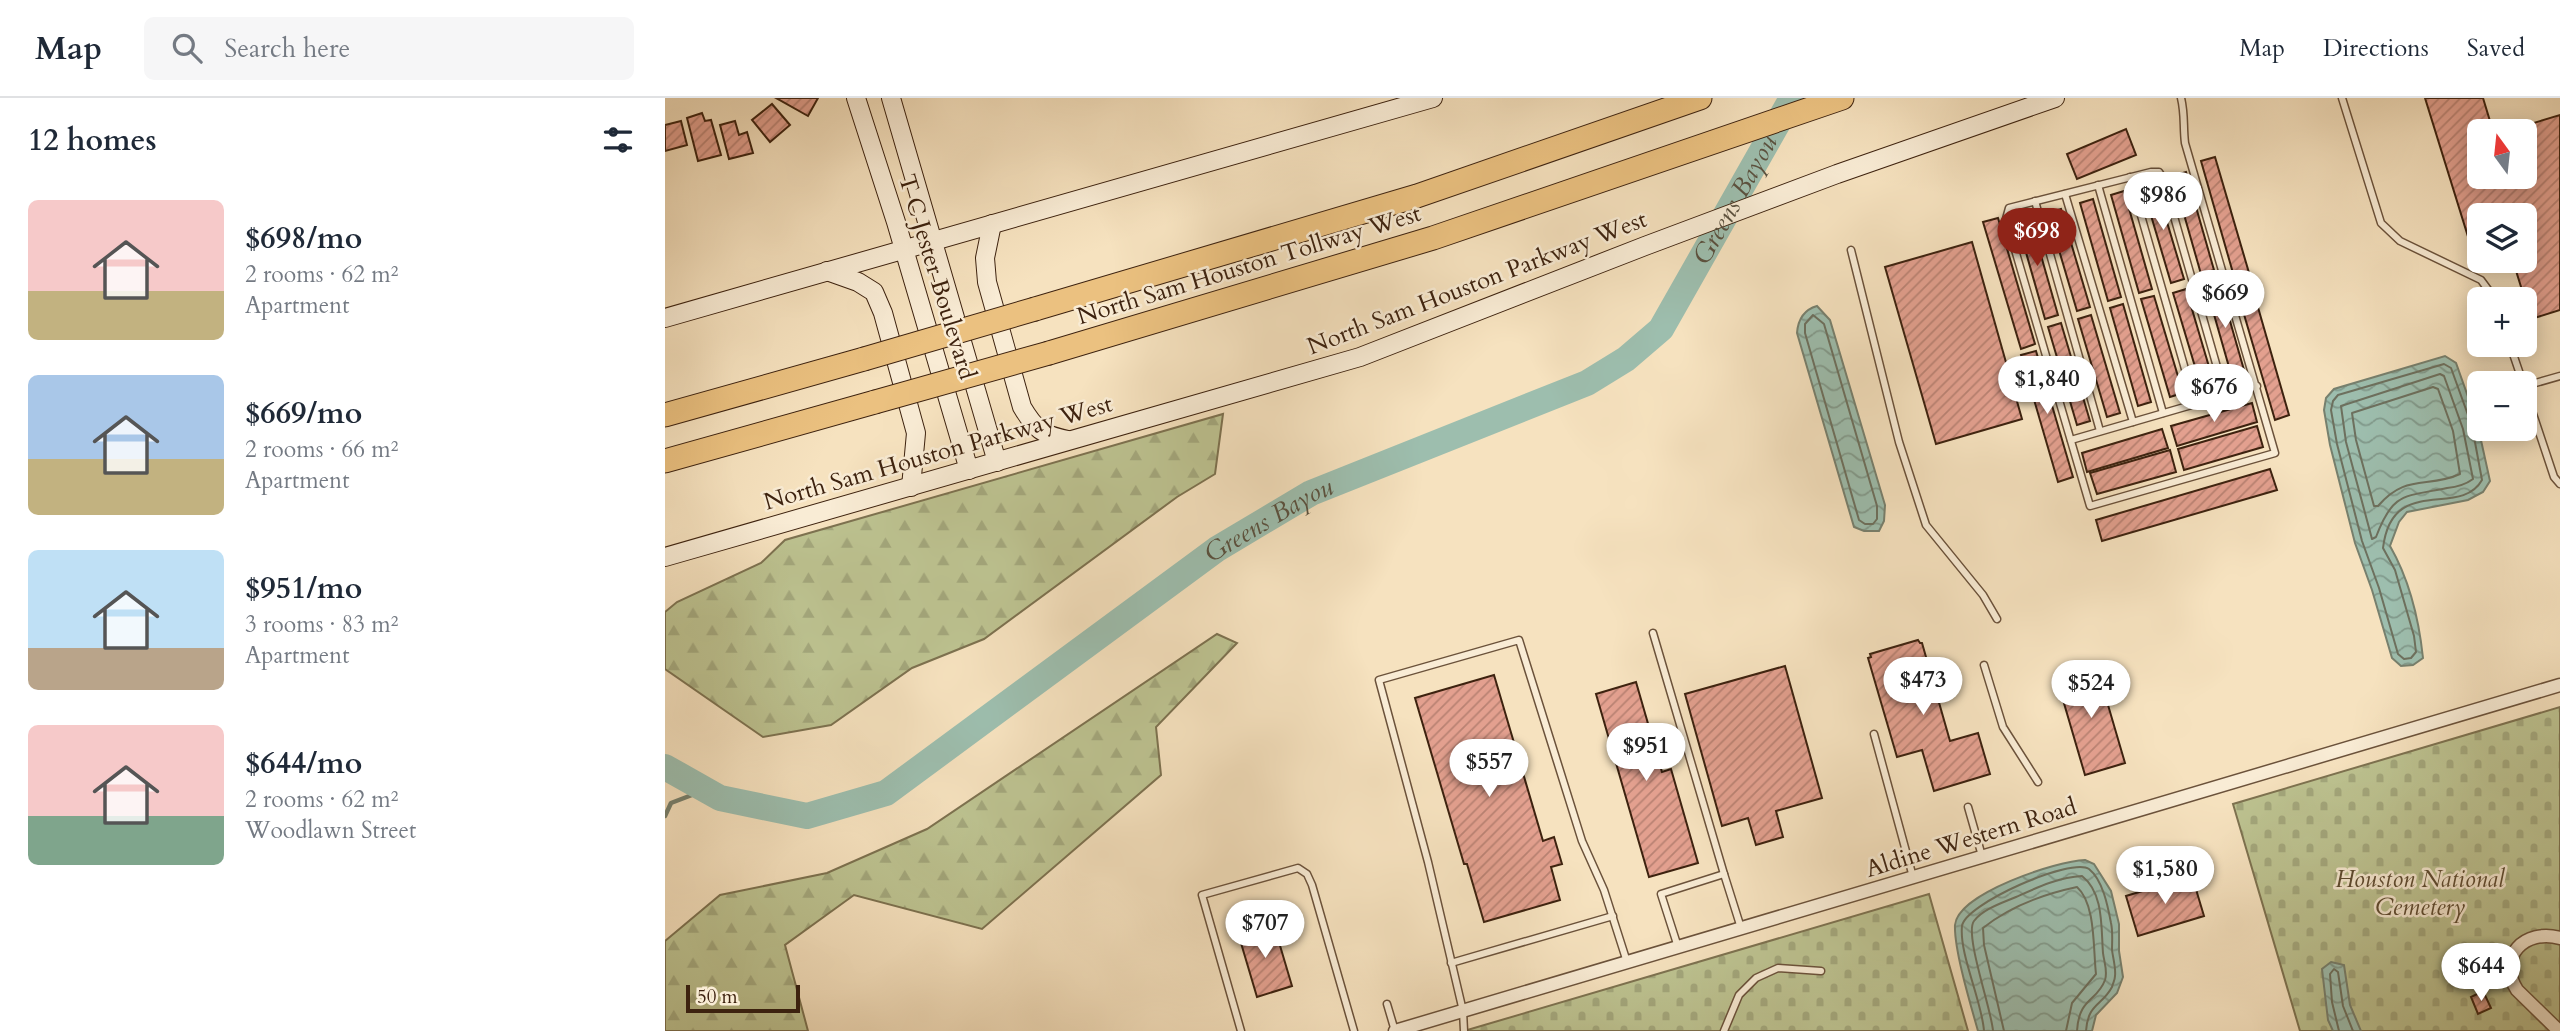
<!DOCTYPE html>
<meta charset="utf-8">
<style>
:root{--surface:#fff;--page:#f6f6f7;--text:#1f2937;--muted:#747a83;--line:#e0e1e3;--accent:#8f2418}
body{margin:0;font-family:Cardo,serif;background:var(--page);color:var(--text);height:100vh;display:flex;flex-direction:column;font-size:26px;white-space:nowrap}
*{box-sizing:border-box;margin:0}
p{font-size:23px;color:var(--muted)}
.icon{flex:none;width:38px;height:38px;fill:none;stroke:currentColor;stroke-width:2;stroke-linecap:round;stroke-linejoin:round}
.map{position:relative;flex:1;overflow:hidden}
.details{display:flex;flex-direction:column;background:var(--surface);width:665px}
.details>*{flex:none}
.needle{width:46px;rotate:345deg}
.buttons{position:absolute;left:1802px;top:21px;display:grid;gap:14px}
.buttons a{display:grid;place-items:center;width:70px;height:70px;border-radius:10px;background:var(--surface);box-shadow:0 4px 18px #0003;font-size:35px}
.scale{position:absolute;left:21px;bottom:18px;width:114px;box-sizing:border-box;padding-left:7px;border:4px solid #3d220f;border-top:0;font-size:19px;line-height:24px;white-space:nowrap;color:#3d220f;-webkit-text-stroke:5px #f9ecd5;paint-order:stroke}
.price{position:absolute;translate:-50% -60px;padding:0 16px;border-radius:24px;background:#fff;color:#222;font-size:23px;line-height:46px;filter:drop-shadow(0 2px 4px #0008)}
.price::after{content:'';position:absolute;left:50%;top:42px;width:21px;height:16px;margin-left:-10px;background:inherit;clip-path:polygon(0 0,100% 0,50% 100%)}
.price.on{background:var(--accent);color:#fff}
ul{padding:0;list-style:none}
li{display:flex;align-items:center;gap:21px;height:175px;padding:0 28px}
li span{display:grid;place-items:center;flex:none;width:196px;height:140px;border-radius:10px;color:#555}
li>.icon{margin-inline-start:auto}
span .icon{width:84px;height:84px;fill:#fffc;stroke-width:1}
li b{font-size:30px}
h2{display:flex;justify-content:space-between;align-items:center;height:84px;padding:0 28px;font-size:30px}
header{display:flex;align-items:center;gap:42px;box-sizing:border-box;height:98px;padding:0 35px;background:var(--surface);border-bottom:2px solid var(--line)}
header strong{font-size:33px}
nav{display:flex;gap:38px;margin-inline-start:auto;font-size:24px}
.search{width:490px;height:63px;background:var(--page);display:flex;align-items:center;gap:18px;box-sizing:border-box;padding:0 24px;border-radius:10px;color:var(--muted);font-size:26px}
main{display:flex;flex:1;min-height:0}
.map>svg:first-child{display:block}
.forest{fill:url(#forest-firs);stroke:#7d7250;stroke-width:2}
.cemetery{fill:url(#cemetery-stones);stroke:#7d7250;stroke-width:2}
.water{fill:url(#water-waves);stroke:#77806e;stroke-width:2}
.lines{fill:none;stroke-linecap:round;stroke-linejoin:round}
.shore{stroke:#6d705e;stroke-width:2}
.stream{stroke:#77806e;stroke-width:4.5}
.river{stroke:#9dbeae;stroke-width:26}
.building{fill:url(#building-hatch);stroke:#3d220f;stroke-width:2}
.service-casing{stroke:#6b523b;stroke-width:9}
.minor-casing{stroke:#6b523b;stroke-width:15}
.secondary-casing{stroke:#3d220f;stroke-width:20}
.motorway-casing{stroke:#3d220f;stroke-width:25}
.service{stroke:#f9ecd5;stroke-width:6}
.minor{stroke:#f9ecd5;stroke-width:12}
.secondary{stroke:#f9ecd5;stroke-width:18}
.motorway{stroke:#ebc180;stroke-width:23}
.motorway-bridge-casing{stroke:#3d220f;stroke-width:25;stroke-linecap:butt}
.motorway-bridge{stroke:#ebc180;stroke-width:23}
.labels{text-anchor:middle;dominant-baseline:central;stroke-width:5;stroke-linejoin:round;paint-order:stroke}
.street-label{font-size:24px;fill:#3d220f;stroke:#f9ecd5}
.park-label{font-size:24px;font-style:italic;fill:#5d4a30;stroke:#f9ecd5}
.water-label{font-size:26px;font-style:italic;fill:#5a513f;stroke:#f9ecd5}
</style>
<header>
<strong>Map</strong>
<div class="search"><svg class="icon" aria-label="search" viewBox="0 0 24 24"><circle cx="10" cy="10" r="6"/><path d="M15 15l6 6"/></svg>Search here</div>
<nav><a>Map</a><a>Directions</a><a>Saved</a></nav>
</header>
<main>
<section class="details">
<h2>12 homes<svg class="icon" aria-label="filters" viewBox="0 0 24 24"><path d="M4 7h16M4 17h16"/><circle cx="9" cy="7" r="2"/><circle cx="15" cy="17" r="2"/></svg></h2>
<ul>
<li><span style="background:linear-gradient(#f6c9c9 65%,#c2b280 0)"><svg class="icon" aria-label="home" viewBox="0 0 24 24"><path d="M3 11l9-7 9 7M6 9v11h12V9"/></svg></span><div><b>$698/mo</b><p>2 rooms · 62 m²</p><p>Apartment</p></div></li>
<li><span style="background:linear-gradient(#a9c7e8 60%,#c2b280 0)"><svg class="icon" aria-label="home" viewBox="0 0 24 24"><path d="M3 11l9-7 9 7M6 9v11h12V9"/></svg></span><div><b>$669/mo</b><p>2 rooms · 66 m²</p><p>Apartment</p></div></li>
<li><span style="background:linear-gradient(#bfe0f5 70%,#b9a48a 0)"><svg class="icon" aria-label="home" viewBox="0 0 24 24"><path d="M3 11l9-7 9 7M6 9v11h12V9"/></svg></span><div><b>$951/mo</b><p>3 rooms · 83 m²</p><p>Apartment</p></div></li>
<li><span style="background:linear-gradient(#f6c9c9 65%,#7fa58c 0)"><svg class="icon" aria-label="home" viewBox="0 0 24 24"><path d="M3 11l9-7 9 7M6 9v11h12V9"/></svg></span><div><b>$644/mo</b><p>2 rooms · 62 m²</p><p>Woodlawn Street</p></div></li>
</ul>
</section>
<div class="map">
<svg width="1895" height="933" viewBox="0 0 1895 933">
<defs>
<pattern id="forest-firs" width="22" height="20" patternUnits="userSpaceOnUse" patternTransform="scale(1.75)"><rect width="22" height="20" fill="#bdc391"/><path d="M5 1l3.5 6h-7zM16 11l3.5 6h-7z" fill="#a3a77c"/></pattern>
<pattern id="cemetery-stones" width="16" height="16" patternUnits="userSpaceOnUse" patternTransform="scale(1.75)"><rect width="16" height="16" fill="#bdc391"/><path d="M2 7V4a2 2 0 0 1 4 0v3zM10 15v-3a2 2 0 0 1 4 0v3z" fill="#a3a77c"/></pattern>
<pattern id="water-waves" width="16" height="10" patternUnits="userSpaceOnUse" patternTransform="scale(1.75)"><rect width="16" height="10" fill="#9dbeae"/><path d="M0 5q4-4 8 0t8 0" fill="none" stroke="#819a8c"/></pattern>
<pattern id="building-hatch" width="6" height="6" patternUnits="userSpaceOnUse" patternTransform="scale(1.75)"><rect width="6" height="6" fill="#e3a08f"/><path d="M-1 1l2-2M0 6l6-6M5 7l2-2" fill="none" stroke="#b98273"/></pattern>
</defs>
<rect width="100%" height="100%" fill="#f6e2bf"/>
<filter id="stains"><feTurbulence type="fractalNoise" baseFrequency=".00286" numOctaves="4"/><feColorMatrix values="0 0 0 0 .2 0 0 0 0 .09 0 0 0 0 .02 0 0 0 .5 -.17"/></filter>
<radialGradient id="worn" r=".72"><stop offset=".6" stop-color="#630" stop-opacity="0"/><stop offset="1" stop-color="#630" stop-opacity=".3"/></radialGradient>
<g class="forest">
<path d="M558 316 550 376 512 399 319 541 247 570 166 627 98 639 0 571V514L12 504 96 465 120 442Z"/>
<path d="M552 536 572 545 491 629 496 677 317 831 189 797 120 847 143 933H0V843L55 797 162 775 262 731Z"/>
</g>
<g class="cemetery">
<path d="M1895 609V933H1635L1568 706Z"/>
<path d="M1264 796 1303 933H799Z"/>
</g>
<g class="water">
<path d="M1152 208 1165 222 1220 407 1219 423 1214 433H1199L1189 429 1132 235C1133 222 1138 212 1152 208Z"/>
<path d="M1780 258 1791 265 1812 324 1825 383 1818 394 1803 402 1742 414 1734 424 1725 448C1744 481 1754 522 1758 560L1748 567 1736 568 1727 560 1707 492 1690 445 1665 347 1659 312 1661 300 1669 291Z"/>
<path d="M1420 762 1429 766 1446 793 1454 826V853L1458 879 1452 895 1431 917 1427 933H1313C1306 908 1289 852 1290 827 1293 795 1392 763 1420 762Z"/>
<path d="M1666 864 1679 867 1685 907 1696 933H1668L1663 922 1657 871Z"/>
</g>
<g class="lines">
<g class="shore">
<path d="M1148 217 1159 226 1212 408V421L1208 426H1200L1194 422 1140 235V226Z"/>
<path d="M1779 266 1786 270 1807 328 1817 382C1795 421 1727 375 1718 450L1730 472 1749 538 1751 554 1746 560 1739 561 1733 556 1714 490 1697 443 1672 346 1666 312 1668 303 1673 297Z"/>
<path d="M1775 276 1779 278 1798 331 1808 381C1800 387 1792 389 1782 390 1738 399 1728 394 1711 439L1707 441 1681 344 1676 308Z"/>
<path d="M1768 289 1773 291 1788 333 1795 376C1762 391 1741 375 1713 408H1709L1691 342 1687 315Z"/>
<path d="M1319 933C1317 903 1294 856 1297 828 1300 806 1406 759 1424 771 1438 782 1443 809 1446 825 1448 834 1447 843 1447 852 1448 860 1451 870 1450 878 1450 882 1448 885 1447 889 1437 908 1423 905 1421 933"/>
<path d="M1328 933C1327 913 1299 836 1309 823 1318 811 1337 805 1351 799 1371 790 1394 779 1417 778 1439 795 1436 830 1438 855 1439 864 1443 873 1440 882 1432 904 1414 899 1412 933"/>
<path d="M1339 933 1319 847 1318 830C1344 809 1379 796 1412 789 1431 806 1428 851 1431 876L1407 905 1401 933"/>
<path d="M1674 933 1667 904 1665 876 1669 871 1673 874 1678 908 1688 933"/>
</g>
<path class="stream" d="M0 718 6 705 40 692"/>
<path class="river" id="s1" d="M0 669 55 700 142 718 221 695 552 451 646 395 922 285 961 261 996 231 1127 0"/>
</g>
<g class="building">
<path d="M111 0H153L143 18Z"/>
<path d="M1760 0H1818L1828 33H1815V79H1860V33H1842L1895 17V212L1866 221 1848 163H1860V117H1815V142L1805 145Z"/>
<path d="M107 6 125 27 105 44 87 22Z"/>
<path d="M37 15 40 23 46 22 56 57 33 63 22 20Z"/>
<path d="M16 23 22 47 0 53V27Z"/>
<path d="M70 23 74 37 82 34 88 55 64 61 55 27Z"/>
<path d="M1461 31 1471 57 1412 81 1402 56Z"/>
<path d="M1550 59 1587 185 1572 189 1536 63Z"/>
<path d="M1521 74 1549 172 1536 176 1508 78Z"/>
<path d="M1490 84 1519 181 1506 185 1477 87Z"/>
<path d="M1459 93 1487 191 1474 195 1446 97Z"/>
<path d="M1428 101 1456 199 1443 203 1415 105Z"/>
<path d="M1396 111 1425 209 1412 213 1383 115Z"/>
<path d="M1365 119 1393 217 1380 221 1352 123Z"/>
<path d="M1333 120 1370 246 1356 251 1318 124Z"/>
<path d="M1307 144 1357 321 1271 346 1220 169Z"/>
<path d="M1553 181 1581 279 1568 283 1540 185Z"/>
<path d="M1521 191 1550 289 1537 292 1508 195Z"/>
<path d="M1588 192 1624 317 1610 322 1573 196Z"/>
<path d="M1489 198 1518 295 1505 299 1476 201Z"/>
<path d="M1458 206 1486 304 1473 308 1445 210Z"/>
<path d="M1426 217 1455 315 1442 319 1413 221Z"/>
<path d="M1396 225 1425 323 1412 327 1383 229Z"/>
<path d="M1371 253 1408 379 1393 384 1356 257Z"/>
<path d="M1587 305 1592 324 1512 348 1506 328Z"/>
<path d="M1592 328 1598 349 1519 372 1513 351Z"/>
<path d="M1497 331 1503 350 1422 374 1417 355Z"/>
<path d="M1505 352 1511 374 1432 396 1425 375Z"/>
<path d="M1605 371 1612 392 1437 443 1431 422Z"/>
<path d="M1253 542 1255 545H1257L1285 643 1313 635 1325 676 1269 693 1257 652 1232 659 1203 560 1206 559 1205 556Z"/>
<path d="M1431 566 1460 665 1420 677 1391 578Z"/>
<path d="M1120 568 1157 700 1111 713 1118 739 1091 747 1083 720 1057 728 1020 596Z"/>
<path d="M829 577 878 743 889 739 897 766 886 769 895 802 819 824 802 766H799L750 600Z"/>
<path d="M971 584 997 674 1006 671 1033 765 984 779 931 596Z"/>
<path d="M1527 778 1539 818 1473 838 1461 798Z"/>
<path d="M608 824 627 888 592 899 573 835Z"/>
<path d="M1818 893 1826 910 1813 916 1806 899Z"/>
</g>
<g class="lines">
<g class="service-casing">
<g id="service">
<path d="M1516 0C1520 16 1518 29 1520 45L1610 355 1425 408 1341 121 1344 110 1486 74H1494L1498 80 1560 297"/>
<path d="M1677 0 1716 125 1735 143 1816 182 1830 201"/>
<path d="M1465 79 1530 306"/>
<path d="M1433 87 1498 315"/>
<path d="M1400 96 1468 324"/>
<path d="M1370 103 1435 333"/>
<path d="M1186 152 1234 344 1261 427 1318 497 1332 521"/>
<path d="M1845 247 1858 285"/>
<path d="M1860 288 1895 278"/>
<path d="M1860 292 1889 379 1895 386"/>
<path d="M1406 342 1592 288"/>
<path d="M988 535 1059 776"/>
<path d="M1319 567 1338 629 1373 684"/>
<path d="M1209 636 1248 779"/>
<path d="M1303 709 1317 758"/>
<path d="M1013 849 996 796 1059 776 1076 830"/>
<path d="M786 865 948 818"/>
<path d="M722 906 730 933"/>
<path d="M576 933 537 797 633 770 642 776 647 787 689 933"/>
<path d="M799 933 798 913 763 764 714 582 854 542 917 743 939 792 962 864"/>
<path d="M1059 933 1074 897 1091 880 1113 870 1156 873"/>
</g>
</g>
<g class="minor-casing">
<g id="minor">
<path d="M730 933 1895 587"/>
<path d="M1894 933 1852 892C1831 859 1860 830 1895 840"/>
</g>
</g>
<g class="secondary-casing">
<g id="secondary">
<path d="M191 0 231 124 304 372"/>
<path d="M226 0 332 364"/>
<path d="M327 126 320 160 322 184 357 309C370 331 377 337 403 342"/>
<path d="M162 173 193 184 209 194 218 215 251 335 246 389"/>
<path d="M0 220 768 0"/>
<path d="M0 459 695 259 980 148 1172 76 1390 0"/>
</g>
</g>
<g class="motorway-casing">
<g id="motorway">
<path d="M370 211 752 98 1035 0"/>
<path d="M384 255 768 140 1177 0"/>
<path d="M0 317 199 261"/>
<path d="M0 363 210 304"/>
</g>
</g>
<use href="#service" class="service"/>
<use href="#minor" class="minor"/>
<use href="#secondary" class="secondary"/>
<use href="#motorway" class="motorway"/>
<g class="motorway-bridge-casing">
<g id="motorway-bridge">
<path d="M199 261 370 211"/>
<path d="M210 304 384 255"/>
</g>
</g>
<use href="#motorway-bridge" class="motorway-bridge"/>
</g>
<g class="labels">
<g class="street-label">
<text transform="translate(584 167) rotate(-17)">North Sam Houston Tollway West</text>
<text transform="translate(272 179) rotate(73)">T C Jester Boulevard</text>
<text transform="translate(812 185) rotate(-21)">North Sam Houston Parkway West</text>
<text transform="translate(273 355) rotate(-16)">North Sam Houston Parkway West</text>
<text transform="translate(1306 740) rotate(-17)">Aldine Western Road</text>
</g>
<g class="park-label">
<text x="1755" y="781">Houston National<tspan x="1755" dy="28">Cemetery</tspan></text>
</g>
<g class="water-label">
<text stroke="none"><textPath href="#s1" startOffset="1293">Greens Bayou</textPath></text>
<text stroke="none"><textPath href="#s1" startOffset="705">Greens Bayou</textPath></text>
</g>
</g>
<rect width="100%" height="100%" filter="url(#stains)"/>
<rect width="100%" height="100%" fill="url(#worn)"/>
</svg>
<div class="buttons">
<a><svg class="needle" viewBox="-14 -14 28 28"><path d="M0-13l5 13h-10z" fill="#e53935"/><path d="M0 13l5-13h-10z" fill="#747a83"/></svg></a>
<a><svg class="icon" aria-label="layers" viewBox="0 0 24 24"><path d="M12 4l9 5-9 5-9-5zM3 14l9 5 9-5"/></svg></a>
<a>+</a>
<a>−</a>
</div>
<div class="scale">50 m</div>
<b class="price" style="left:1498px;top:134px">$986</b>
<b class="price on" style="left:1372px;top:170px">$698</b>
<b class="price" style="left:1560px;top:232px">$669</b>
<b class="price" style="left:1382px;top:318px">$1,840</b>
<b class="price" style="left:1549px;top:326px">$676</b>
<b class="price" style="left:1258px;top:619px">$473</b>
<b class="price" style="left:1426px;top:622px">$524</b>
<b class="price" style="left:981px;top:685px">$951</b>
<b class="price" style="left:824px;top:701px">$557</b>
<b class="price" style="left:1500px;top:808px">$1,580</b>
<b class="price" style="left:600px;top:862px">$707</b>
<b class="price" style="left:1816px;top:905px">$644</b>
</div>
</main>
